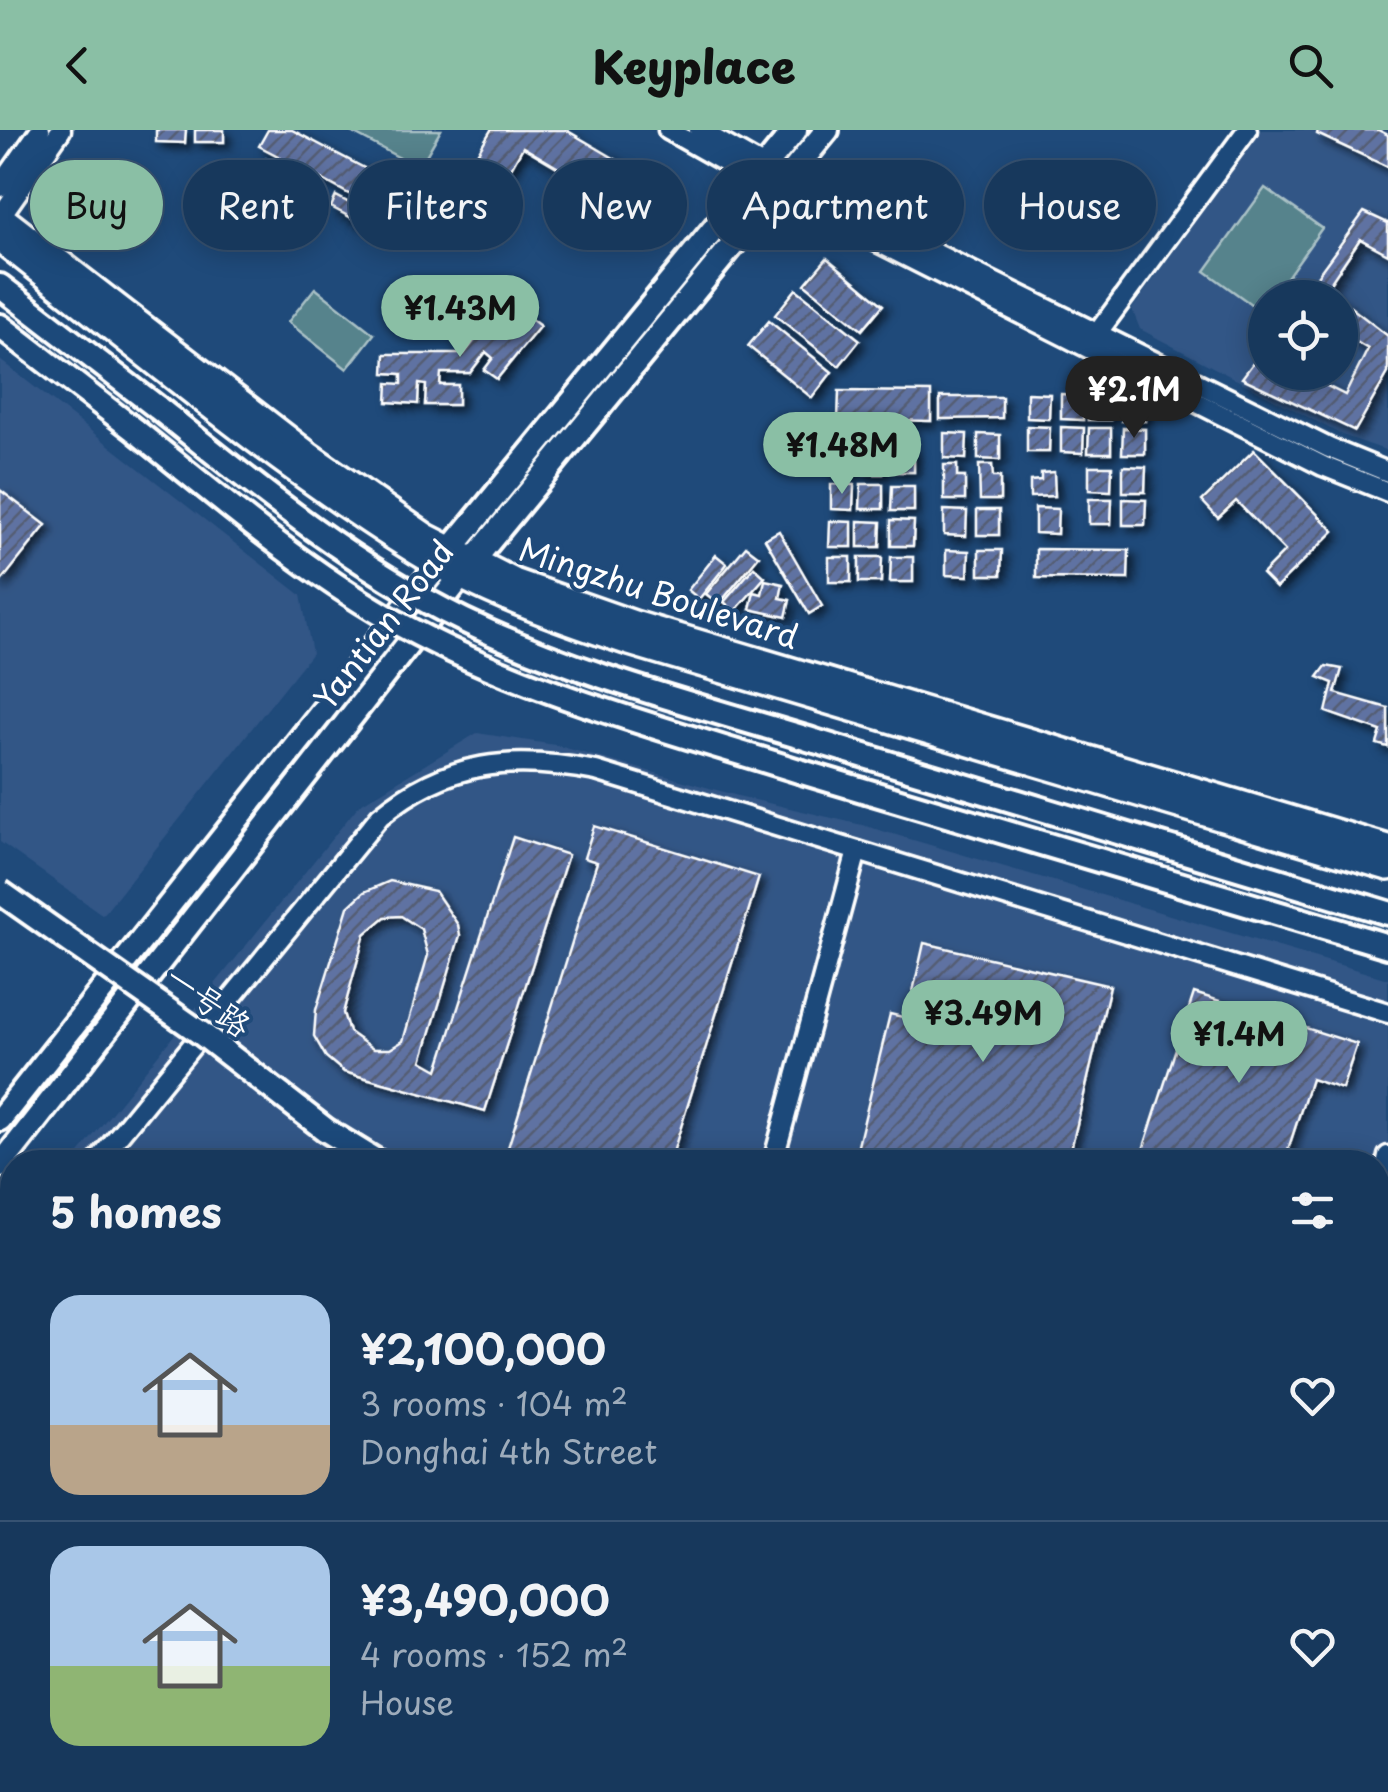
<!DOCTYPE html>
<meta charset="utf-8">
<style>
:root{--surface:#17385c;--page:#244365;--text:#f1f3f6;--muted:#9eacbb;--line:#365272;--accent:#8abfa5}
body{margin:0;font-family:"Playpen Sans","LXGW WenKai TC",sans-serif;background:var(--page);color:var(--text);height:100vh;display:flex;flex-direction:column;font-size:38px;white-space:nowrap}
*{box-sizing:border-box;margin:0}
p{font-size:32px;color:var(--muted)}
.icon{flex:none;width:55px;height:55px;fill:none;stroke:currentColor;stroke-width:2;stroke-linecap:round;stroke-linejoin:round}
.map{position:relative;flex:1;overflow:hidden}
.details{position:absolute;left:0px;top:1020px;width:1390px;height:642px;display:flex;flex-direction:column;background:var(--surface);border-radius:40px 40px 0 0;box-shadow:0 5px 25px #0003,0 0 0 2px var(--line)}
.details>*{flex:none}
.guide{position:absolute;left:30px;top:30px;width:1330px;height:90px;display:flex;gap:20px}
.controls{position:absolute;left:1248px;top:150px;display:grid;gap:20px}
.controls a{display:grid;place-items:center;width:110px;height:110px;border-radius:50%;background:var(--surface);box-shadow:0 5px 25px #0003,0 0 0 2px var(--line);font-size:50px}
.price{position:absolute;translate:-50% -85px;padding:0 22px;border-radius:35px;background:var(--accent);color:#111;font-size:32px;line-height:65px;filter:drop-shadow(0 2px 5px #0008)}
.price::after{content:'';position:absolute;left:50%;top:60px;width:30px;height:22px;margin-left:-15px;background:inherit;clip-path:polygon(0 0,100% 0,50% 100%)}
.price.active{background:#222;color:#fff}
ul{padding:0;list-style:none}
li{display:flex;align-items:center;gap:30px;height:250px;padding:0 50px}
li+li{border-top:2px solid var(--line)}
li span{display:grid;place-items:center;flex:none;width:280px;height:200px;border-radius:30px;color:#555}
li>.icon{margin-inline-start:auto}
span .icon{width:120px;height:120px;fill:#fffc;stroke-width:1}
li b{font-size:42px}
h2{display:flex;justify-content:space-between;align-items:center;height:120px;padding:0 50px;font-size:42px}
.tag{padding:0 35px;border-radius:45px;background:var(--surface);box-shadow:0 5px 25px #0003,0 0 0 2px var(--line);font-size:35px;line-height:90px}
.tag.active{background:var(--accent);color:#111}
header{display:flex;justify-content:space-between;align-items:center;height:130px;padding:0 50px;background:var(--accent);color:#111;font-size:45px;font-weight:800}
.map>svg:first-child{display:block}
.built{fill:#325686;fill-rule:evenodd}
.green{fill:#56838c;stroke:#aac1c6;stroke-width:2.5}
.building{fill:url(#building-hatch);stroke:#fff;stroke-width:2.5;fill-rule:evenodd;filter:url(#shadow)}
.lines{fill:none;stroke-linecap:round;stroke-linejoin:round}
.minor-casing{stroke:#fff;stroke-width:25}
.tertiary-casing{stroke:#fff;stroke-width:30}
.secondary-casing{stroke:#fff;stroke-width:32}
.minor{stroke:#1f4a7a;stroke-width:18}
.tertiary{stroke:#1f4a7a;stroke-width:22}
.secondary{stroke:#1f4a7a;stroke-width:25}
.tertiary-bridge-casing{stroke:#fff;stroke-width:30;stroke-linecap:butt}
.tertiary-bridge{stroke:#1f4a7a;stroke-width:22}
.labels{text-anchor:middle;dominant-baseline:central;stroke-width:8;stroke-linejoin:round;paint-order:stroke}
.street-label{font-size:32px;fill:#fff;stroke:#1f4a7a}
</style>
<header><svg class="icon" aria-label="back" viewBox="0 0 24 24"><path d="M15 5l-7 7 7 7"/></svg>Keyplace<svg class="icon" aria-label="search" viewBox="0 0 24 24"><circle cx="10" cy="10" r="6"/><path d="M15 15l6 6"/></svg></header>
<div class="map">
<svg width="1388" height="1662" viewBox="0 0 1388 1662">
<defs>
<pattern id="building-hatch" width="6" height="6" patternUnits="userSpaceOnUse" patternTransform="scale(2.5)"><rect width="6" height="6" fill="#5f72a2"/><path d="M-1 1l2-2M0 6l6-6M5 7l2-2" fill="none" stroke="#555d73"/></pattern>
<filter id="shadow"><feDropShadow dx="5.5" dy="5.5" stdDeviation="5" flood-color="#0009"/></filter>
</defs>
<rect width="100%" height="100%" fill="#1f4a7a"/>
<filter id="ink" filterUnits="userSpaceOnUse"><feTurbulence type="fractalNoise" baseFrequency=".01" numOctaves="2"/><feDisplacementMap in="SourceGraphic" scale="20" xChannelSelector="R" yChannelSelector="G"/><feConvolveMatrix kernelMatrix="1 2 1 2 8 2 1 2 1" color-interpolation-filters="sRGB"/></filter>
<g filter="url(#ink)">
<g class="built">
<path d="M1261 0H1388V321L1342 305 1140 199 1132 179ZM1265 168H1340V242H1265Z"/>
<path d="M0 230 301 465 312 523 103 785 0 712Z"/>
<path d="M477 603 555 615 738 666 862 695 1388 849V1115L1378 1158V1032H72L359 675Z"/>
<path d="M12 1106V1650H1378V1326L1388 1329V1662H0V1122Z"/>
</g>
<g class="green">
<path d="M347 0H441L419 38Z"/>
<path d="M1265 58 1322 98 1273 167 1265 168 1262 182 1205 141Z"/>
<path d="M315 158 374 204 347 239 288 192Z"/>
</g>
<g class="building">
<path d="M156 0H186L185 13 156 12Z"/>
<rect x="195" y="0" width="29" height="12"/>
<path d="M268 0H292L406 60 393 84 371 72 366 81 375 86 369 97 331 77 336 66 353 75 356 68 305 40 301 48 311 54 303 69 258 45 266 29 277 34 280 27 259 16Z"/>
<path d="M491 0H566L639 43 607 98 575 79 589 56 523 17 510 40 478 22Z"/>
<path d="M1318 0H1378L1388 5V37L1317 4Z"/>
<path d="M1364 82 1388 93V124L1360 109 1327 158 1338 168H1301Z"/>
<path d="M827 128 883 175 862 200 805 154Z"/>
<path d="M796 159 860 210 839 236 775 185Z"/>
<path d="M1340 169 1388 206V243L1355 301 1242 248 1265 217V242H1299L1345 265 1368 219 1340 202Z"/>
<path d="M506 170 540 196 497 249 484 240 493 228 486 222 470 243H441L440 255H458V275H425L426 255 419 254 418 274 387 272 388 253 402 254V244L384 243 385 224H464Z"/>
<path d="M769 191 832 242 812 268 748 216Z"/>
<path d="M839 261 931 262V291L838 289Z"/>
<path d="M1027 263 1050 264 1049 289 1027 288Z"/>
<path d="M1061 264 1084 265 1083 290 1061 289Z"/>
<path d="M1089 265H1111V290H1088Z"/>
<path d="M1123 265 1145 266V291H1122Z"/>
<path d="M940 267H1002V288L940 289Z"/>
<path d="M1027 296 1050 297 1049 322H1027Z"/>
<path d="M1061 297 1084 298 1083 323 1061 322Z"/>
<path d="M1089 298H1111V323H1088Z"/>
<path d="M1123 298 1145 299V324H1122Z"/>
<path d="M944 303 967 304 966 329 944 328Z"/>
<path d="M978 304 1000 305V330L978 329Z"/>
<path d="M893 307H906V320H914V342H893Z"/>
<path d="M831 318H853V343H830Z"/>
<path d="M861 319H884L883 344H861Z"/>
<path d="M1254 320 1334 401 1276 458 1262 444 1285 421 1236 371 1218 388 1202 371Z"/>
<path d="M944 335H957V347H965V370H944Z"/>
<path d="M979 335H992L993 347H1000V370H980Z"/>
<path d="M1089 336H1112L1111 361 1089 360Z"/>
<path d="M1123 336 1146 337 1145 362H1123Z"/>
<path d="M1054 342 1055 366 1030 367V351L1041 350V343Z"/>
<path d="M831 354 854 355 853 380 831 379Z"/>
<path d="M861 354H883V379H860Z"/>
<path d="M892 356H914V381H891Z"/>
<path d="M0 360 46 395 0 453Z"/>
<path d="M1089 369H1112L1111 394H1089Z"/>
<path d="M1123 369 1146 370 1145 395H1123Z"/>
<path d="M1035 378 1058 379 1057 404 1035 403Z"/>
<path d="M944 380 967 381 966 406 944 405Z"/>
<rect x="977" y="380" width="22" height="25"/>
<path d="M891 390 914 391 913 416H891Z"/>
<path d="M830 391 852 392V417H829Z"/>
<path d="M858 391 881 392 880 417H858Z"/>
<path d="M779 401 822 476 809 484 765 409Z"/>
<path d="M746 416 759 426 719 474 706 464Z"/>
<path d="M1036 419 1129 420 1128 449 1036 448Z"/>
<path d="M946 420 969 421 968 446 946 445Z"/>
<path d="M979 420H1002L1001 445H979Z"/>
<path d="M716 425 727 434 699 469 688 460Z"/>
<rect x="829" y="427" width="22" height="25"/>
<path d="M859 427H882L881 452H859Z"/>
<path d="M891 427H913V452H890Z"/>
<path d="M754 437 765 447 735 481 724 472Z"/>
<path d="M765 450 783 454 780 468 790 470 786 487 750 479 754 462 762 464Z"/>
<path d="M1326 536 1342 539 1335 563 1388 578V617L1377 614 1381 601 1326 582 1333 553 1318 547Z"/>
<path d="M594 696 759 747 670 1032H543L507 1021 597 732 584 728Z"/>
<path d="M513 707 568 725 485 981 344 942 326 927 314 906 316 880 348 777 364 762 390 751 435 761 458 795 460 805 422 931 438 940ZM401 786 421 799 428 825 403 911 390 919H373L349 902 343 883 365 804 385 787Z"/>
<path d="M924 813 1110 856 1068 1032H854L890 884 907 888Z"/>
<path d="M1194 863 1357 914 1342 959 1311 949 1284 1032H1139Z"/>
<path d="M236 1026 244 1032H204Z"/>
<path d="M0 1443 12 1453V1521L0 1537Z"/>
<path d="M1378 1460 1388 1463V1662H1305L1307 1657 1294 1650H1378Z"/>
<path d="M0 1584 12 1588V1640L0 1623Z"/>
<path d="M15 1650H48L44 1662H13Z"/>
<path d="M740 1650H849L846 1662H786Z"/>
<path d="M934 1650H1184L1181 1662H944L932 1659Z"/>
</g>
<g class="lines">
<g class="minor-casing">
<g id="minor">
<path d="M668 0 776 61 1323 336 1388 362"/>
<path d="M699 0 787 50 1329 318 1388 342"/>
<path d="M0 57 40 0"/>
<path d="M0 87 61 0"/>
<path d="M1093 209 1247 0"/>
<path d="M97 1032 380 686C447 630 513 625 596 641L1388 883"/>
<path d="M773 1032 857 721"/>
<path d="M1378 1069 1388 1026"/>
<path d="M0 1152 12 1137"/>
<path d="M0 1327 12 1338"/>
<path d="M0 1382 12 1392"/>
<path d="M474 1650 526 1662"/>
<path d="M580 1650 600 1662"/>
<path d="M1228 1662 1231 1650"/>
</g>
</g>
<g class="tertiary-casing">
<g id="tertiary">
<path d="M0 156 158 278"/>
<path d="M0 196 136 301"/>
<path d="M815 611 1388 783"/>
<path d="M802 642 1388 816"/>
<path d="M0 989 439 434 795 0"/>
<path d="M0 1036 473 431 827 0"/>
<path d="M1378 1370 1388 1373"/>
</g>
</g>
<g class="secondary-casing">
<g id="secondary">
<path d="M0 87 308 325 426 407 514 452 634 494 1388 718"/>
<path d="M0 109C136 215 269 329 416 421 481 461 554 487 626 511L1388 737"/>
</g>
</g>
<use href="#minor" class="minor"/>
<use href="#tertiary" class="tertiary"/>
<use href="#secondary" class="secondary"/>
<g class="tertiary-bridge-casing">
<g id="tertiary-bridge">
<path d="M158 278C255 356 351 435 463 490 575 544 696 575 815 611"/>
<path d="M136 301C217 366 297 435 387 487 516 561 662 598 802 642"/>
<path d="M0 762 202 904 326 1000 378 1032"/>
</g>
</g>
<use href="#tertiary-bridge" class="tertiary-bridge"/>
</g>
</g>
<g class="labels">
<g class="street-label">
<text transform="translate(659 462) rotate(18)">Mingzhu Boulevard</text>
<text transform="translate(383 494) rotate(-52)">Yantian Road</text>
<text transform="translate(209 870) rotate(36)">一号路</text>
</g>
</g>
</svg>
<div class="controls">
<a><svg class="icon" aria-label="locate" viewBox="0 0 24 24"><circle cx="12" cy="12" r="6"/><path d="M12 2v4M12 18v4M2 12h4M18 12h4"/></svg></a>
</div>
<b class="price" style="left:460px;top:230px">¥1.43M</b>
<b class="price active" style="left:1134px;top:311px">¥2.1M</b>
<b class="price" style="left:842px;top:367px">¥1.48M</b>
<b class="price" style="left:983px;top:935px">¥3.49M</b>
<b class="price" style="left:1239px;top:956px">¥1.4M</b>
<div class="guide">
<a class="tag active">Buy</a>
<a class="tag">Rent</a>
<a class="tag">Filters</a>
<a class="tag">New</a>
<a class="tag">Apartment</a>
<a class="tag">House</a>
</div>
<section class="details">
<h2>5 homes<svg class="icon" aria-label="filters" viewBox="0 0 24 24"><path d="M4 7h16M4 17h16"/><circle cx="9" cy="7" r="2"/><circle cx="15" cy="17" r="2"/></svg></h2>
<ul>
<li><span style="background:linear-gradient(#a9c7e8 65%,#b9a48a 0)"><svg class="icon" aria-label="home" viewBox="0 0 24 24"><path d="M3 11l9-7 9 7M6 9v11h12V9"/></svg></span><div><b>¥2,100,000</b><p>3 rooms · 104 m²</p><p>Donghai 4th Street</p></div><svg class="icon" aria-label="heart" viewBox="0 0 24 24"><path d="M12 20l-8-8c-3-5 5-10 8-4 3-6 11-1 8 4z"/></svg></li>
<li><span style="background:linear-gradient(#a9c7e8 60%,#8fb573 0)"><svg class="icon" aria-label="home" viewBox="0 0 24 24"><path d="M3 11l9-7 9 7M6 9v11h12V9"/></svg></span><div><b>¥3,490,000</b><p>4 rooms · 152 m²</p><p>House</p></div><svg class="icon" aria-label="heart" viewBox="0 0 24 24"><path d="M12 20l-8-8c-3-5 5-10 8-4 3-6 11-1 8 4z"/></svg></li>
</ul>
</section>
</div>
